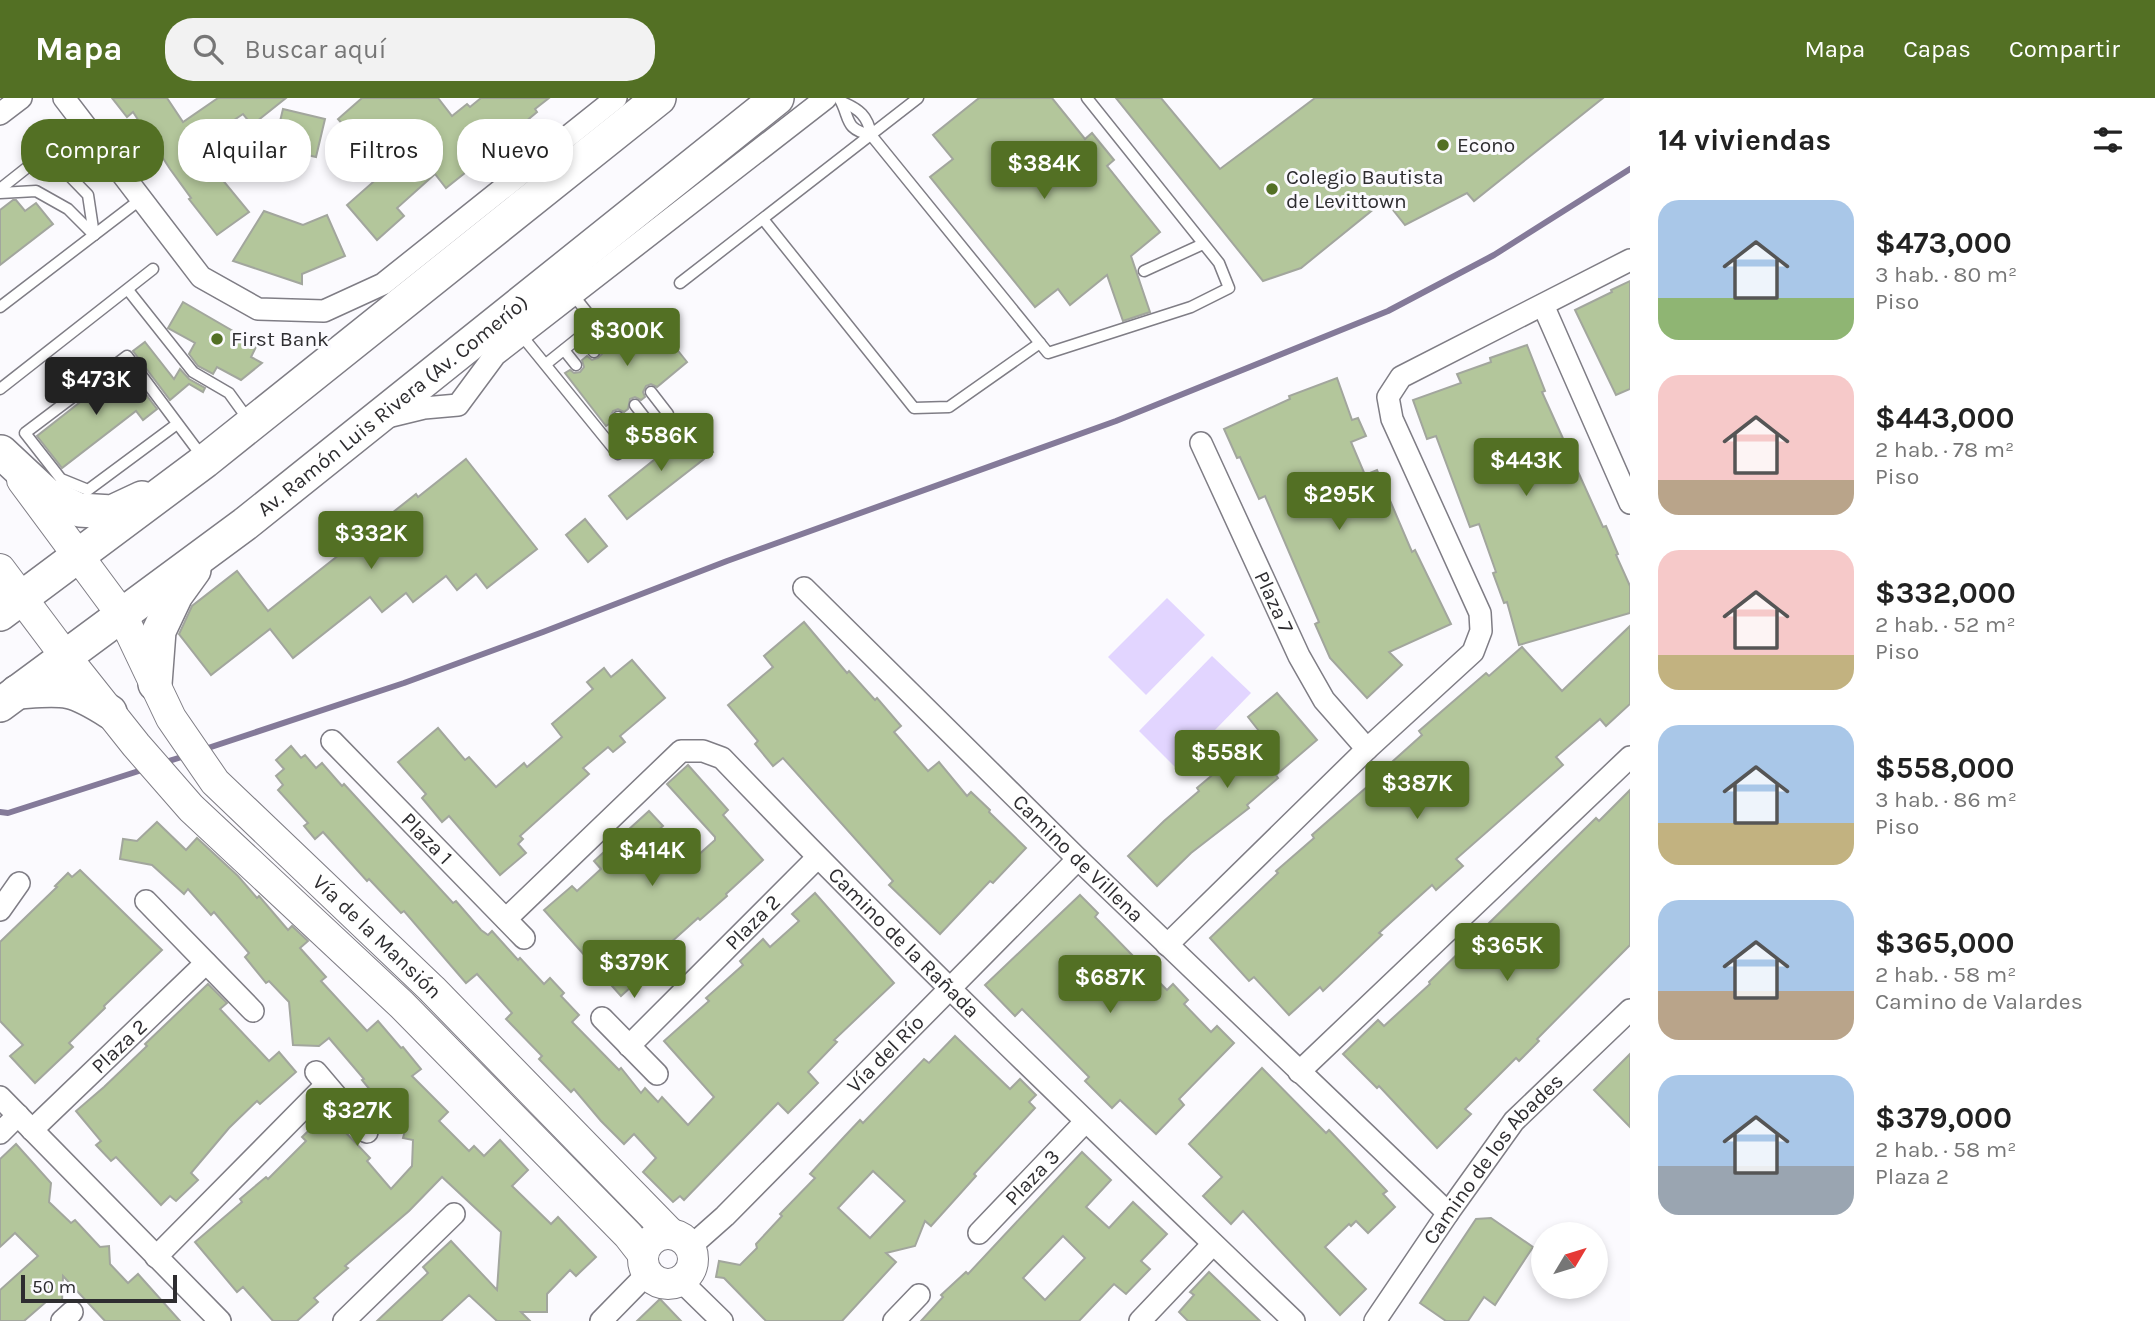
<!DOCTYPE html>
<html lang="es">
<meta charset="utf-8">
<style>
:root{--surface:#fff;--page:#f2f2f2;--text:#222;--muted:#767676;--accent:#537024}
body{margin:0;font-family:Karla,sans-serif;background:var(--page);color:var(--text);height:100vh;display:flex;flex-direction:column;font-size:26px;white-space:nowrap}
*{box-sizing:border-box;margin:0}
p{font-size:23px;color:var(--muted)}
.icon{flex:none;width:38px;height:38px;fill:none;stroke:currentColor;stroke-width:2;stroke-linecap:round;stroke-linejoin:round}
.map{position:relative;flex:1;overflow:hidden}
.side{display:flex;flex-direction:column;background:var(--surface);width:525px}
.side>*{flex:none}
.top-card{position:absolute;left:21px;top:21px;width:665px;height:63px;display:flex;gap:14px}
.needle{width:46px;rotate:52deg}
.controls{position:absolute;left:1531px;top:1124px;display:grid;gap:14px}
.controls a{display:grid;place-items:center;width:77px;height:77px;border-radius:50%;background:var(--surface);box-shadow:0 4px 10px #0003;font-size:35px}
.scale{position:absolute;left:21px;bottom:18px;width:156px;box-sizing:border-box;padding-left:7px;border:4px solid #2e2d30;border-top:0;font-size:19px;line-height:24px;white-space:nowrap;color:#2e2d30;-webkit-text-stroke:5px #fbfafe;paint-order:stroke}
.price{position:absolute;translate:-50% -60px;padding:0 16px;border-radius:7px;background:var(--accent);color:#fff;font-size:23px;line-height:46px;filter:drop-shadow(0 2px 4px #0008)}
.price::after{content:'';position:absolute;left:50%;top:42px;width:21px;height:16px;margin-left:-10px;background:inherit;clip-path:polygon(0 0,100% 0,50% 100%)}
.price.active{background:#222;color:#fff}
ul{padding:0;list-style:none}
li{display:flex;align-items:center;gap:21px;height:175px;padding:0 28px}
li span{display:grid;place-items:center;flex:none;width:196px;height:140px;border-radius:21px;color:#555}
li>.icon{margin-inline-start:auto}
span .icon{width:84px;height:84px;fill:#fffc;stroke-width:1}
li b{font-size:30px}
h2{display:flex;justify-content:space-between;align-items:center;height:84px;padding:0 28px;font-size:30px}
.tag{padding:0 24px;border-radius:28px;background:var(--surface);box-shadow:0 4px 10px #0003;font-size:24px;line-height:63px}
.tag.active{background:var(--accent);color:#fff}
header{display:flex;align-items:center;gap:42px;box-sizing:border-box;height:98px;padding:0 35px;background:var(--accent);color:#fff}
header strong{font-size:33px}
nav{display:flex;gap:38px;margin-inline-start:auto;font-size:24px}
.search{width:490px;height:63px;background:var(--page);display:flex;align-items:center;gap:18px;box-sizing:border-box;padding:0 24px;border-radius:28px;color:var(--muted);font-size:26px}
main{display:flex;flex:1;min-height:0}
.map>svg:first-child{display:block}
.green{fill:#e2d5ff}
.lines{fill:none;stroke-linecap:round;stroke-linejoin:round}
.stream{stroke:#847a99;stroke-width:6}
.building{fill:#b3c69b;stroke:#a2a69d;stroke-width:2;fill-rule:evenodd}
.lane-casing{stroke:#7f7d85;stroke-width:13}
.street-casing{stroke:#7f7d85;stroke-width:24}
.secondary-casing{stroke:#7f7d85;stroke-width:32}
.primary-casing{stroke:#7f7d85;stroke-width:36}
.lane{stroke:#fff;stroke-width:10}
.street{stroke:#fff;stroke-width:21}
.secondary{stroke:#fff;stroke-width:30}
.primary{stroke:#fff;stroke-width:33}
.poi-dot{fill:#537024;stroke:#fbfafe;stroke-width:2.5}
.labels{text-anchor:middle;dominant-baseline:central;stroke-width:6;stroke-linejoin:round;paint-order:stroke}
.poi-label{font-size:21px;fill:#2e2d30;stroke:#fbfafe;text-anchor:start}
.street-label{font-size:21px;fill:#2e2d30;stroke:#fbfafe}
</style>
<header>
<strong>Mapa</strong>
<div class="search"><svg class="icon" aria-label="search" viewBox="0 0 24 24"><circle cx="10" cy="10" r="6"/><path d="M15 15l6 6"/></svg>Buscar aquí</div>
<nav><a>Mapa</a><a>Capas</a><a>Compartir</a></nav>
</header>
<main>
<div class="map">
<svg width="1630" height="1223" viewBox="0 0 1630 1223">
<rect width="100%" height="100%" fill="#fbfafe"/>
<g class="green">
<path d="M1167 500 1205 537 1146 597 1108 559Z"/>
<path d="M1212 558 1251 595 1177 671 1139 633Z"/>
</g>
<g class="lines">
<g class="stream">
<path d="M202 652 404 585 543 534 727 463 1116 323 1388 213 1494 157 1630 71"/>
<path d="M162 665 185 658"/>
<path d="M0 714 8 715 145 671"/>
</g>
</g>
<g class="building">
<path d="M112 0H167L183 24 218 0H286L252 27 243 16 203 43 223 70 216 74 249 114 217 137 189 101 191 100 170 71 133 14 127 19Z"/>
<path d="M362 0H438L452 18 467 6 470 9 481 0H549L535 11 537 14 499 46 500 47 446 90 435 76 397 110 404 118 377 142 347 107 380 78 372 68 376 65 338 21Z"/>
<path d="M979 0H1052L1085 41 1092 35 1114 62 1107 68 1160 134 1131 158 1150 214 1123 223 1107 177 1070 207 1058 191 1035 209 930 79 953 61 933 37Z"/>
<path d="M1116 0H1161L1220 71 1315 0H1603L1474 103 1467 95 1405 127 1385 102 1301 170 1263 183Z"/>
<path d="M283 11 325 21 316 59 303 56 298 50 301 55 274 48Z"/>
<path d="M13 102H16L25 113 36 105 53 126 0 167V112Z"/>
<path d="M264 113 303 127 327 117 345 158 302 176V186L233 163Z"/>
<path d="M1630 183V291L1616 297 1575 212 1612 194 1611 192Z"/>
<path d="M183 204 257 247 251 259 262 265 241 282 217 269 213 276 198 268 189 256 195 245 168 230Z"/>
<path d="M647 214 687 264 657 289 651 286 646 288 643 294 645 299 641 302 635 299 630 301 628 311 624 314 618 311 613 313 610 319 612 324 606 328 565 275 570 272 574 275 580 274 584 269 582 262 587 258 592 262 598 260 602 256 600 249 603 247 607 249H613L616 244 615 238Z"/>
<path d="M145 244 174 281 180 271 189 281 205 290 203 294 189 286 170 302 133 253Z"/>
<path d="M1527 247 1545 293 1542 294 1603 429 1606 428 1618 456 1616 457 1630 488V515L1519 547 1507 504 1504 505 1493 475 1496 474 1479 426 1470 429 1436 338 1427 341 1413 302 1461 285 1457 276 1491 264 1490 260Z"/>
<path d="M125 269 157 311 143 322 136 313 62 370 37 338Z"/>
<path d="M1337 280 1352 322 1358 320 1366 338 1351 344 1365 377 1377 372 1412 454 1415 452 1451 526 1389 554 1402 567 1367 600 1330 560 1315 526 1319 524 1265 398 1259 401 1240 359 1237 360 1224 331 1290 301 1289 298Z"/>
<path d="M694 330 713 354 627 421 609 398Z"/>
<path d="M466 361 537 451 487 490 476 476 457 492 446 478 413 504 406 495 382 514 370 499 293 560 270 531 211 577 179 536 192 508 237 473 268 513 416 396 418 399Z"/>
<path d="M585 421 607 448 588 464 566 437Z"/>
<path d="M804 524 847 575 849 573 875 602 877 600 901 628 894 634 928 673 939 664 967 698 971 694 990 712 989 714 1026 750 993 785 990 783 940 836 889 787 893 783 783 660 773 668 755 646 758 643 728 607 773 569 764 558Z"/>
<path d="M1630 528V606L1606 628 1600 621 1556 659 1563 667 1456 761 1463 768 1436 792 1432 787 1379 835 1382 837 1323 893 1320 889 1289 917 1254 879 1249 883 1210 840 1278 775 1276 773 1314 740 1312 737 1384 674 1383 672 1422 637 1419 633 1486 575 1489 578 1522 549 1562 593Z"/>
<path d="M632 562 665 600 620 638 625 644 613 654 608 649 583 670 589 676 520 738 523 741 518 746 526 755 500 777 449 718 442 724 422 700 426 696 398 664 438 630 465 662 469 659 496 689 524 665 527 669 562 639 552 626 593 591 587 584 604 570 611 579Z"/>
<path d="M1277 595 1317 642 1276 677 1278 680 1247 707 1249 710 1191 755 1157 788 1128 758 1164 723 1199 693 1197 690 1229 663 1226 660 1259 633 1248 619Z"/>
<path d="M291 648 301 660 305 657 316 670 322 665 342 688 344 686 453 805 456 803 481 832 488 837 492 833 518 862 520 860 544 886 550 880 564 895 561 898 579 917 572 924 619 972 621 970 641 995 645 990 658 1004 662 999 688 1027 714 999 664 943 709 903 706 900 743 867 740 863 763 841 770 849 799 823 792 816 815 795 894 885 834 942 837 944 808 974 818 985 788 1015 778 1005 684 1102 680 1098 673 1104 643 1074 656 1060 634 1036 624 1046 601 1023 574 991 571 994 539 961 542 958 506 921 512 915 477 876 466 885 404 813 401 815 369 781 367 783 323 734 315 741 304 728 308 725 278 692 283 687 276 678 284 671 276 662Z"/>
<path d="M688 667 728 712 723 717 763 762 726 796 727 798 700 822 698 820 639 873 643 878 621 898 544 812 572 788 577 793 601 771 594 763 649 713 663 728 657 733 687 767 715 742V739L667 686Z"/>
<path d="M1630 692V847L1537 941 1539 943 1519 963 1516 960 1465 1011 1471 1016 1437 1050 1379 988 1377 990 1343 956 1378 922 1384 928 1430 886 1429 884 1596 720 1599 723Z"/>
<path d="M157 724 186 752 197 740 238 778 257 800 259 798 288 832 292 828 308 843 300 850 326 879 321 883 367 933 378 923 401 950 403 949 421 971 412 978 448 1014 439 1023 469 1053 474 1048 484 1058 500 1042 528 1072 512 1088 551 1126 558 1119 596 1159 576 1178 570 1172 547 1196V1214H521L530 1223H497L469 1197 441 1223H377L428 1175 423 1169 451 1143 497 1192 501 1134 442 1079 409 1113 345 1168 348 1170 314 1200 318 1204 297 1223H273L243 1189 237 1194 195 1144 242 1104 240 1101 266 1079 268 1081 306 1043 302 1039 327 1015 370 1060 367 1063 391 1091 412 1068 413 1042 403 1040 406 1029 380 1004 362 982 364 981 329 940 319 948 293 947 289 904 269 883 266 885 245 859 249 855 214 814 211 817 188 791 184 796 152 767 120 761 123 741 137 743Z"/>
<path d="M80 772 162 852 104 908 105 910 69 945 73 949 35 985 10 958 23 947 0 923V844L57 789 55 788 68 775 72 779Z"/>
<path d="M1080 797 1098 815 1095 819 1137 862 1167 892 1173 886 1188 902 1184 906 1211 934 1217 928 1234 945 1179 1001 1184 1007 1156 1036 1120 1002 1112 1010 1085 983 1089 979 1022 911 1015 918 985 887Z"/>
<path d="M208 886 227 905 220 911 269 963 279 954 296 974 260 1006 257 1003 229 1030 191 1075 198 1082 176 1103 170 1098 161 1107 116 1059 111 1063 96 1047 101 1043 76 1013 104 989 147 948 145 946Z"/>
<path d="M955 938 1010 991 1020 981 1036 997 1029 1004 1035 1010 974 1076 976 1078 931 1128 925 1123 915 1148 886 1155 896 1164 842 1223H766L724 1180 716 1179 719 1163 740 1167 757 1150 756 1146 782 1118 780 1116 815 1080 810 1076 844 1039 860 1022 863 1025 924 961 929 965ZM873 1073 905 1103 870 1140 838 1110Z"/>
<path d="M1630 956V1029L1594 992Z"/>
<path d="M1262 970 1326 1035 1329 1032 1349 1053 1387 1093 1383 1096 1395 1109 1368 1135 1356 1123 1351 1128 1349 1126 1325 1149 1366 1191 1340 1217 1243 1113 1231 1126 1203 1098 1222 1079 1189 1046Z"/>
<path d="M16 1046 51 1085 49 1104 71 1125 75 1122 100 1149 109 1148 110 1166 128 1185 138 1176 180 1223H105L63 1178 62 1204 47 1203 24 1223H0V1192L38 1158 15 1135 0 1149V1061Z"/>
<path d="M1082 1054 1111 1082 1086 1109 1109 1130 1133 1104 1167 1136 1141 1163 1150 1171 1126 1196 1114 1186 1079 1223H921L943 1199 941 1197 966 1174 968 1176ZM1063 1138 1085 1160 1045 1202 1023 1180Z"/>
<path d="M1491 1120 1533 1149 1495 1207 1484 1199 1468 1223H1446L1420 1205 1476 1121Z"/>
<path d="M1209 1174 1260 1223H1188L1179 1214 1194 1197 1190 1194Z"/>
<path d="M660 1201 681 1223H637Z"/>
</g>
<g class="lines">
<g class="lane-casing">
<g id="lane">
<path d="M839 0C851 20 843 31 871 37"/>
<path d="M842 4C859 11 868 18 871 37L1048 255 1191 209 1229 190 1219 165 1087 0"/>
<path d="M0 91 29 68 55 63 88 97 94 137"/>
<path d="M0 95 36 93 68 111 94 137"/>
<path d="M763 121 914 310 949 309 1040 245"/>
<path d="M1144 173 1203 146"/>
<path d="M680 185 918 0"/>
<path d="M128 192 193 274 229 295 250 324"/>
<path d="M574 198 609 242"/>
<path d="M0 209 141 101"/>
<path d="M522 238 618 356 668 316 651 294"/>
<path d="M581 238 594 254"/>
<path d="M564 252 576 267"/>
<path d="M546 266 596 226"/>
<path d="M0 291 153 171"/>
<path d="M635 307 652 329"/>
<path d="M618 319 636 343"/>
<path d="M177 326 88 392 61 381 25 335 127 258 204 361"/>
</g>
</g>
<g class="street-casing">
<g id="street">
<path d="M64 0 201 179 258 211 324 213 383 186 616 0"/>
<path d="M0 16 21 0"/>
<path d="M1543 207 1630 405"/>
<path d="M387 319 424 310 458 307 495 257 826 0"/>
<path id="s1" d="M1201 345 1299 558 1324 602 1367 651"/>
<path id="s2" d="M804 490 1078 761 1448 1115"/>
<path id="s3" d="M332 643 524 840"/>
<path d="M146 803 253 913"/>
<path d="M0 812 19 785"/>
<path id="s4" d="M506 821 681 653H703L722 660C907 853 1101 1038 1294 1223"/>
<path d="M1167 847 1367 651 1473 554 1481 533 1480 515 1392 321 1388 299 1401 279 1630 162"/>
<path d="M602 920 657 976"/>
<path id="s5" d="M629 948 817 760"/>
<path d="M316 974 367 1034"/>
<path d="M1299 974 1630 659"/>
<path d="M0 999 220 1223"/>
<path id="s6" d="M32 1032 206 865"/>
<path d="M0 1035 18 1017"/>
<path id="s7" d="M979 1135 1085 1024"/>
<path id="s8" d="M690 1149 725 1118 1078 761"/>
<path d="M156 1159 326 987"/>
<path d="M681 1183 722 1223"/>
<path d="M62 1223 72 1214"/>
<path d="M344 1223 454 1116"/>
<path d="M601 1223 647 1176"/>
<path d="M894 1223 919 1197"/>
<path d="M1140 1223 1213 1146"/>
<path id="s9" d="M1375 1223 1448 1115 1514 1023 1630 912"/>
</g>
</g>
<g class="secondary-casing">
<g id="secondary">
<path id="s10" d="M22 382 122 517 171 620 215 684 432 891 670 1135"/>
<path d="M0 471 66 559 136 647 191 710 402 907 628 1137 642 1155"/>
<circle cx="668" cy="1161" r="25"/>
</g>
</g>
<g class="primary-casing">
<g id="primary">
<path d="M1 354 46 396 79 412 112 414 142 400"/>
<path d="M0 516 205 363 659 0"/>
<path d="M155 586 159 533 176 497 194 472"/>
<path d="M17 594C64 591 69 588 110 614"/>
<path id="s11" d="M0 607 245 426 777 0"/>
</g>
</g>
<use href="#lane" class="lane"/>
<use href="#street" class="street"/>
<use href="#secondary" class="secondary"/>
<use href="#primary" class="primary"/>
</g>
<g class="poi-dot">
<circle cx="1443" cy="47" r="7"/>
<circle cx="1272" cy="91" r="7"/>
<circle cx="217" cy="241" r="7"/>
</g>
<g class="labels">
<g class="poi-label">
<text x="1457" y="47">Econo</text>
<text x="1286" y="79">Colegio Bautista<tspan x="1286" dy="24">de Levittown</tspan></text>
<text x="231" y="241">First Bank</text>
</g>
<g class="street-label">
<text stroke="none"><textPath href="#s11" startOffset="494">Av. Ramón Luis Rivera (Av. Comerío)</textPath></text>
<text stroke="none"><textPath href="#s1" startOffset="175">Plaza 7</textPath></text>
<text stroke="none"><textPath href="#s3" startOffset="136">Plaza 1</textPath></text>
<text stroke="none"><textPath href="#s2" startOffset="385">Camino de Villena</textPath></text>
<text stroke="none"><textPath href="#s5" startOffset="175">Plaza 2</textPath></text>
<text stroke="none"><textPath href="#s10" startOffset="584">Vía de la Mansión</textPath></text>
<text stroke="none"><textPath href="#s4" startOffset="544">Camino de la Rañada</textPath></text>
<text stroke="none"><textPath href="#s6" startOffset="121">Plaza 2</textPath></text>
<text stroke="none"><textPath href="#s8" startOffset="275">Vía del Río</textPath></text>
<text stroke="none"><textPath href="#s9" startOffset="201">Camino de los Abades</textPath></text>
<text stroke="none"><textPath href="#s7" startOffset="77">Plaza 3</textPath></text>
</g>
</g>
</svg>
<div class="controls">
<a><svg class="needle" viewBox="-14 -14 28 28"><path d="M0-13l5 13h-10z" fill="#e53935"/><path d="M0 13l5-13h-10z" fill="#767676"/></svg></a>
</div>
<div class="scale">50 m</div>
<b class="price" style="left:1044px;top:103px">$384K</b>
<b class="price" style="left:627px;top:270px">$300K</b>
<b class="price active" style="left:96px;top:319px">$473K</b>
<b class="price" style="left:661px;top:375px">$586K</b>
<b class="price" style="left:1526px;top:400px">$443K</b>
<b class="price" style="left:1339px;top:434px">$295K</b>
<b class="price" style="left:371px;top:473px">$332K</b>
<b class="price" style="left:1227px;top:692px">$558K</b>
<b class="price" style="left:1417px;top:723px">$387K</b>
<b class="price" style="left:652px;top:790px">$414K</b>
<b class="price" style="left:1507px;top:885px">$365K</b>
<b class="price" style="left:634px;top:902px">$379K</b>
<b class="price" style="left:1110px;top:917px">$687K</b>
<b class="price" style="left:357px;top:1050px">$327K</b>
<div class="top-card">
<a class="tag active">Comprar</a>
<a class="tag">Alquilar</a>
<a class="tag">Filtros</a>
<a class="tag">Nuevo</a>
</div>
</div>
<section class="side">
<h2>14 viviendas<svg class="icon" aria-label="filters" viewBox="0 0 24 24"><path d="M4 7h16M4 17h16"/><circle cx="9" cy="7" r="2"/><circle cx="15" cy="17" r="2"/></svg></h2>
<ul>
<li><span style="background:linear-gradient(#a9c7e8 70%,#8fb573 0)"><svg class="icon" aria-label="home" viewBox="0 0 24 24"><path d="M3 11l9-7 9 7M6 9v11h12V9"/></svg></span><div><b>$473,000</b><p>3 hab. · 80 m²</p><p>Piso</p></div></li>
<li><span style="background:linear-gradient(#f6c9c9 75%,#b9a48a 0)"><svg class="icon" aria-label="home" viewBox="0 0 24 24"><path d="M3 11l9-7 9 7M6 9v11h12V9"/></svg></span><div><b>$443,000</b><p>2 hab. · 78 m²</p><p>Piso</p></div></li>
<li><span style="background:linear-gradient(#f6c9c9 75%,#c2b280 0)"><svg class="icon" aria-label="home" viewBox="0 0 24 24"><path d="M3 11l9-7 9 7M6 9v11h12V9"/></svg></span><div><b>$332,000</b><p>2 hab. · 52 m²</p><p>Piso</p></div></li>
<li><span style="background:linear-gradient(#a9c7e8 70%,#c2b280 0)"><svg class="icon" aria-label="home" viewBox="0 0 24 24"><path d="M3 11l9-7 9 7M6 9v11h12V9"/></svg></span><div><b>$558,000</b><p>3 hab. · 86 m²</p><p>Piso</p></div></li>
<li><span style="background:linear-gradient(#a9c7e8 65%,#b9a48a 0)"><svg class="icon" aria-label="home" viewBox="0 0 24 24"><path d="M3 11l9-7 9 7M6 9v11h12V9"/></svg></span><div><b>$365,000</b><p>2 hab. · 58 m²</p><p>Camino de Valardes</p></div></li>
<li><span style="background:linear-gradient(#a9c7e8 65%,#9aa5b1 0)"><svg class="icon" aria-label="home" viewBox="0 0 24 24"><path d="M3 11l9-7 9 7M6 9v11h12V9"/></svg></span><div><b>$379,000</b><p>2 hab. · 58 m²</p><p>Plaza 2</p></div></li>
</ul>
</section>
</main>
